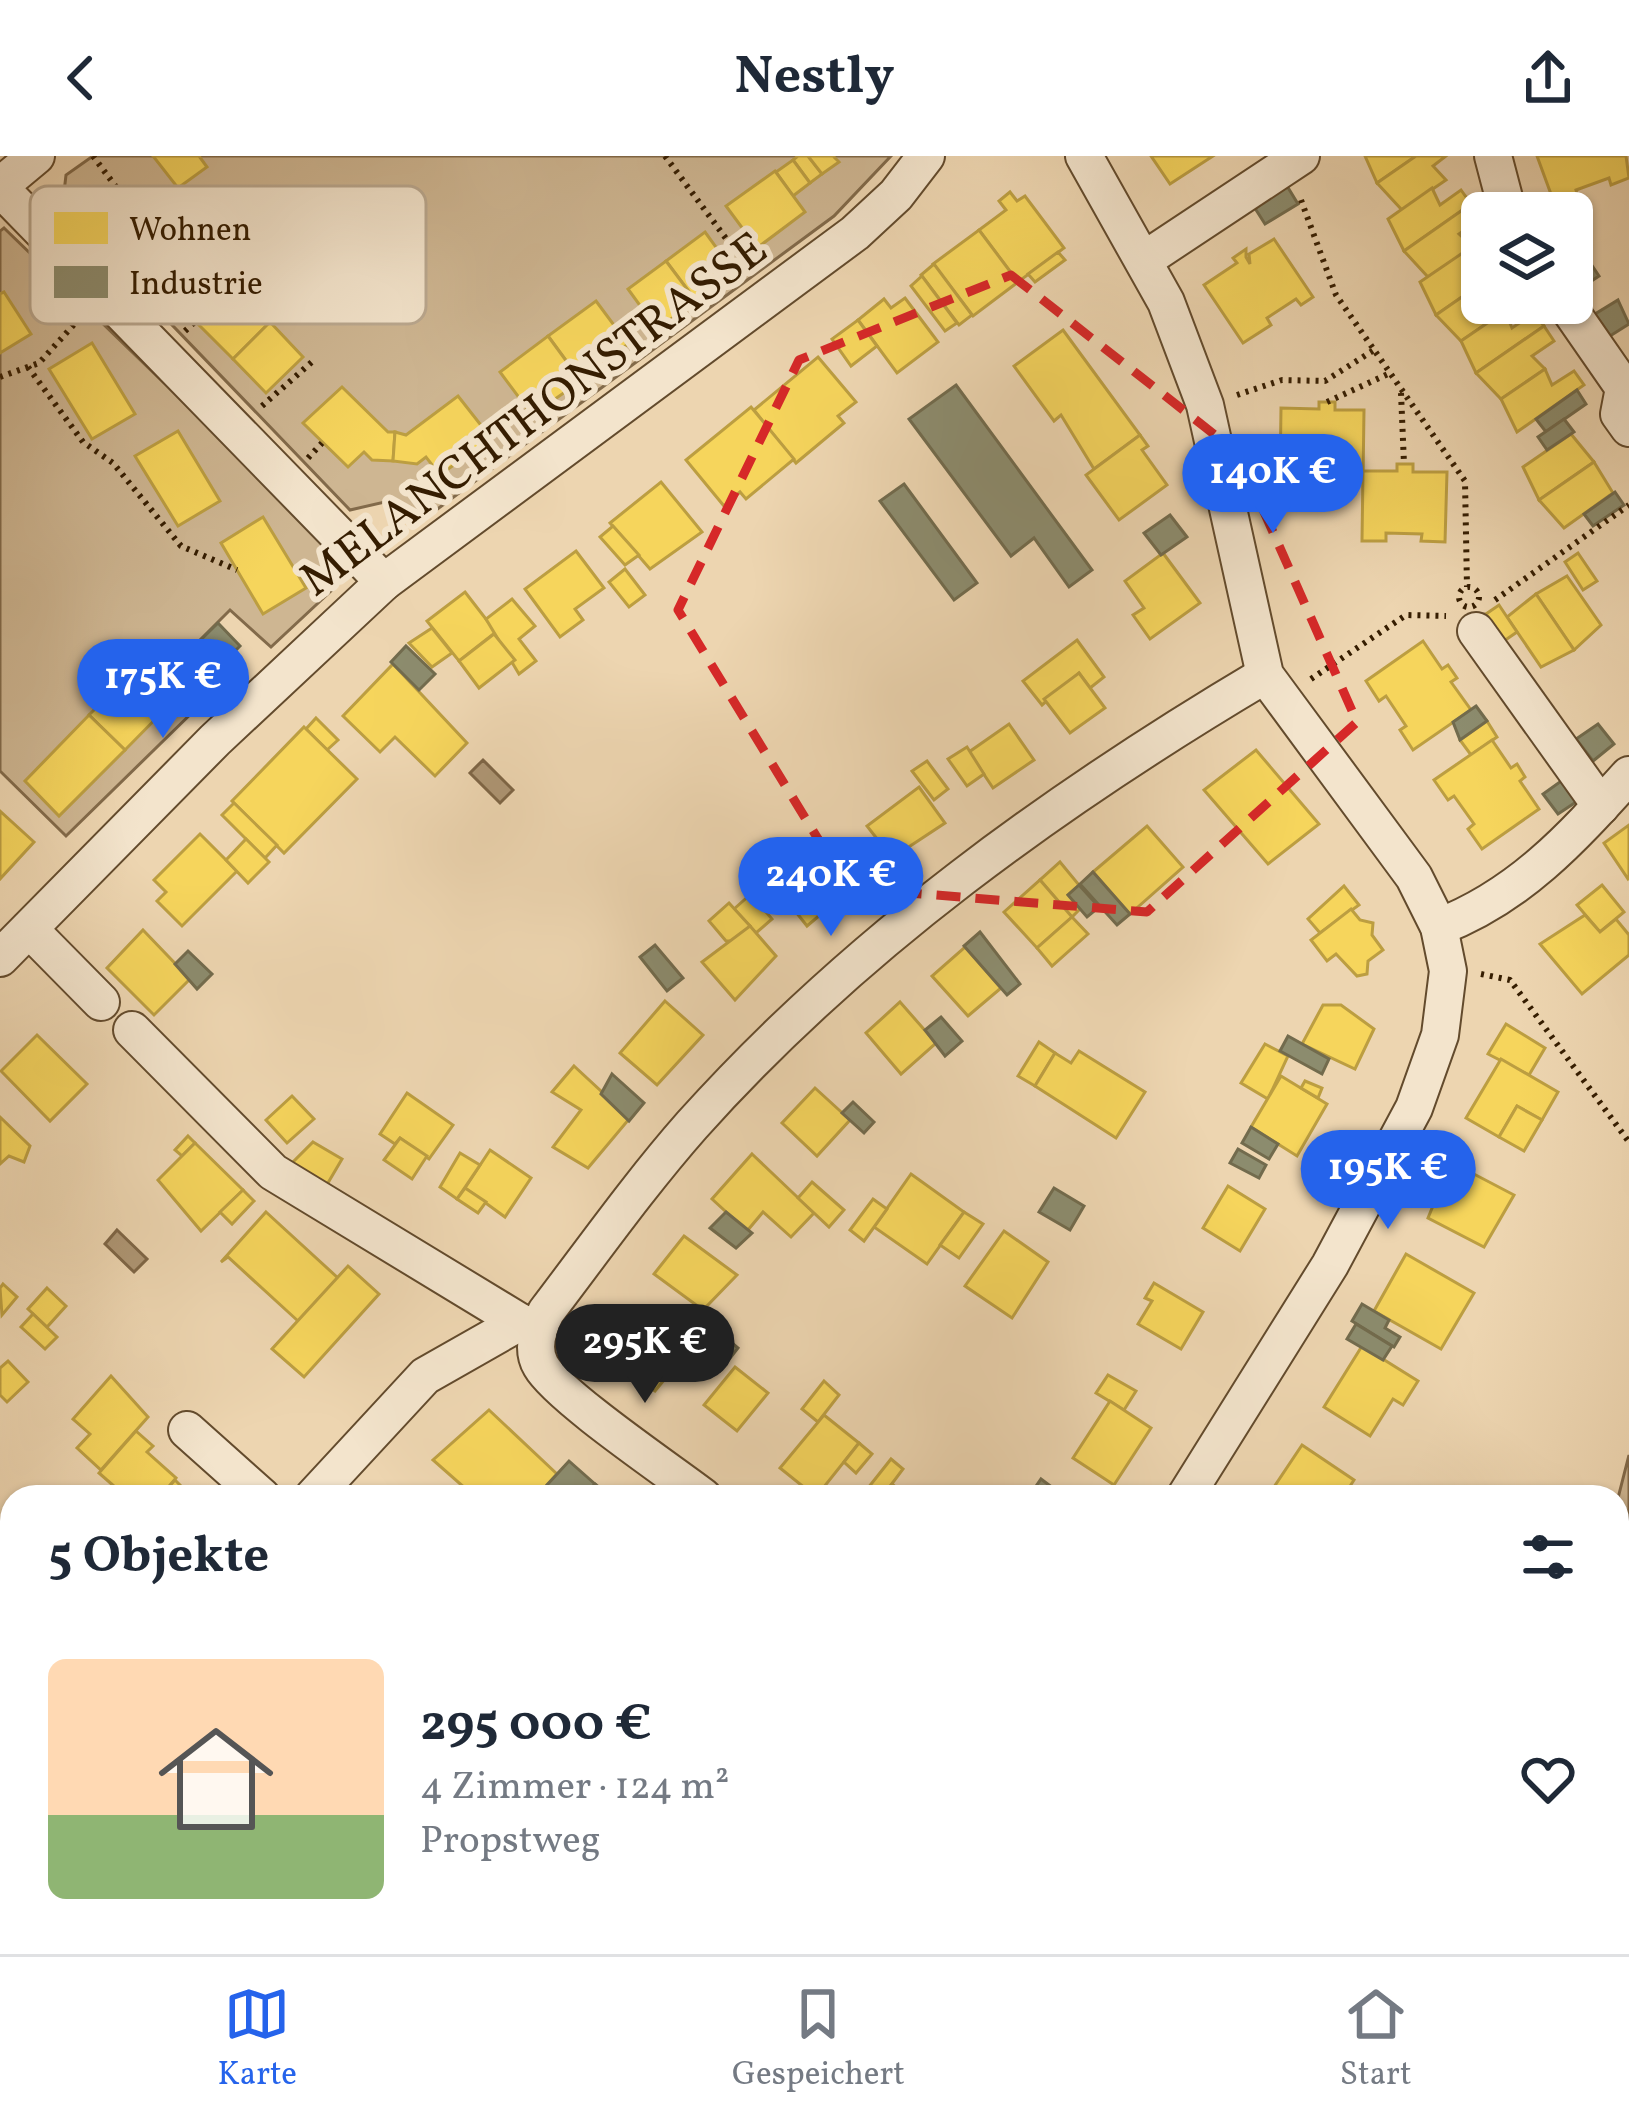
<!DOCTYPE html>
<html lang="de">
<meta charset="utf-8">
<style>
:root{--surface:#fff;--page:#f6f6f7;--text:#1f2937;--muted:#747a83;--line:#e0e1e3;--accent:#2563eb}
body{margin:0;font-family:Vollkorn,serif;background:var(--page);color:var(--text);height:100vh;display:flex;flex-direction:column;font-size:45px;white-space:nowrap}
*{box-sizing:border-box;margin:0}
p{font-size:39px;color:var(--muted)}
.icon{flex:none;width:66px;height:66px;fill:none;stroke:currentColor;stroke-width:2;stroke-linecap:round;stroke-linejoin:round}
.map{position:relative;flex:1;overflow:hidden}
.details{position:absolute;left:0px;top:1329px;width:1629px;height:471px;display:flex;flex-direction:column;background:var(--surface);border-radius:36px 36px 0 0;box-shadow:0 3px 9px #0004}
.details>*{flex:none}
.buttons{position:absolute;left:1461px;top:36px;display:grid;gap:24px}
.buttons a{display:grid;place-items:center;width:132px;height:132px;border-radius:18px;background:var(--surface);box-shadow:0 3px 9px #0004;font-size:60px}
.price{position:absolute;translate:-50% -102px;padding:0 27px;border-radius:42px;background:var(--accent);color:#fff;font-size:39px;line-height:78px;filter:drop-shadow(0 3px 6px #0008)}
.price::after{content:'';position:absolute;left:50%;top:72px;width:36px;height:27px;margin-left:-18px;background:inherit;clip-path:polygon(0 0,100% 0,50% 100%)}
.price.current{background:#222;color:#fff}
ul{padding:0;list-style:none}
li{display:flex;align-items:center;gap:36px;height:300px;padding:0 48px}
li+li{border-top:3px solid var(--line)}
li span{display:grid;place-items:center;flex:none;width:336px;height:240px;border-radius:18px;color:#555}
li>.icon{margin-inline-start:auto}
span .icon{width:144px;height:144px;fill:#fffc;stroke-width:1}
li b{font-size:51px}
h2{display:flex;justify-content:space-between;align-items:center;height:144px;padding:0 48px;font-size:51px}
header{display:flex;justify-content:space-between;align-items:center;height:156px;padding:0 48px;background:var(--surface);font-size:54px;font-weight:700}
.tabs{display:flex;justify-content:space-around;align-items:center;height:168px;border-top:3px solid var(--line);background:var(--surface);font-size:33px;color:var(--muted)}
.tabs a{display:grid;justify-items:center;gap:6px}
.tabs .current{color:var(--accent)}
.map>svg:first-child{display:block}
.green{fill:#ceb692;stroke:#826a4a;stroke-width:3}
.water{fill:#ae9674;stroke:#7e6646;stroke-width:3}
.homes{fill:#f6d55c;stroke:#bc9e41;stroke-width:3}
.industry{fill:#8c8c6e;stroke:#726b4d;stroke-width:3}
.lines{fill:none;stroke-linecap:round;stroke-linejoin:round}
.stream{stroke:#7e6646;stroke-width:10}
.minor-casing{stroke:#634b2d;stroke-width:40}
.path{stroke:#351d01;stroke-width:6;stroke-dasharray:3 6;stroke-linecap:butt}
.minor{stroke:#f3e4cc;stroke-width:36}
.marked{fill:none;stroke:#d62828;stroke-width:9;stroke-dasharray:24 15;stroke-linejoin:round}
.labels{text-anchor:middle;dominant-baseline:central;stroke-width:12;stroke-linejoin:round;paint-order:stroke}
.street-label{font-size:48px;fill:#351d01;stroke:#f3e4cc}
.key{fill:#f3e4cc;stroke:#baa88f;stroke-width:3}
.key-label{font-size:33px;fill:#351d01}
</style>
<header><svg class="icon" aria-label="back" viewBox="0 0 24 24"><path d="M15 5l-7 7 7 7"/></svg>Nestly<svg class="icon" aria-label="share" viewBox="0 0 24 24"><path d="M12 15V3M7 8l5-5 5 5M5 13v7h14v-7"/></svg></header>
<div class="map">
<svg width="1629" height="1798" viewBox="0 0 1629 1798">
<rect width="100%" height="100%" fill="#edd5b0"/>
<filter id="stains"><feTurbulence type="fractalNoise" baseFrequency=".00167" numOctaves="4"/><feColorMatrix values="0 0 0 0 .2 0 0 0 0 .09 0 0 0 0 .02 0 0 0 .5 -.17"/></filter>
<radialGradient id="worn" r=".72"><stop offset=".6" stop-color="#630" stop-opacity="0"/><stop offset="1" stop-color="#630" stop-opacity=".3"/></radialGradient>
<g class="green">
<path d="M93 0H891L834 60 428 360 389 345 350 354 73 66 62 53 66 19Z"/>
<path d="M4 72 342 399 331 435 271 491 230 454 172 512 204 545 66 680 0 615V75Z"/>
<path d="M1629 1299V1798H1349L1364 1788H1617V1346Z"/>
<path d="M0 1452 12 1462V1788H376L387 1798H0Z"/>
</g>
<g class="water">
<path d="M483 604 513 634 500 647 470 617Z"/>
<path d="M117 1074 147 1103 134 1116 105 1088Z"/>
</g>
<g class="homes">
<path d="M153 0H199L207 11 178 32Z"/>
<path d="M798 0H808L822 18 810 27 793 4Z"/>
<path d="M808 0H833L839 6 822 18Z"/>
<path d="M1151 0H1213L1170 28Z"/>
<path d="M1365 0H1416L1377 27Z"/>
<path d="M1416 0H1446L1433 10 1446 24 1402 54 1377 27Z"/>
<path d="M1537 0H1626L1629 22 1611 29 1609 22 1576 34 1578 41 1555 49Z"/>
<path d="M793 4 810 27 793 40 776 16Z"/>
<path d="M775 15 805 56 757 92 726 50Z"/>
<path d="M1432 32 1440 49 1461 34 1471 48 1404 95 1388 63Z"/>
<path d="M1010 36 1017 45 1025 40 1064 92 1018 126 979 74 1006 54 999 45Z"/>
<path d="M1471 48 1481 63 1459 78 1473 91 1428 121 1404 95Z"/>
<path d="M979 74 1018 126 973 160 933 108Z"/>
<path d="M705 76 734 116 696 145 666 105Z"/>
<path d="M1274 83 1313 141 1301 149 1296 143 1267 162 1271 169 1243 187 1204 129 1237 107 1233 102 1246 93V101L1250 108 1249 98Z"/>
<path d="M1058 96 1065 104 1035 126 1028 118Z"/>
<path d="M1464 96 1472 113 1482 106V127L1436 159 1420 126Z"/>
<path d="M666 105 696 145 657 173 628 133Z"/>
<path d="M934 108 972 159 959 169 921 119Z"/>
<path d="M922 120 957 167 945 175 911 130Z"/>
<path d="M1482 127V147H1500L1505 155 1461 185 1436 159Z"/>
<path d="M236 133 270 166 233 203 199 169Z"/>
<path d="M4 136 31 178 0 197V138Z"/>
<path d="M905 142 938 186 897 217 858 164 884 143 891 152Z"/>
<path d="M596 145 628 188 581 225 548 180Z"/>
<path d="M1505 155 1512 172 1534 157 1544 170 1476 217 1461 185Z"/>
<path d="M858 164 877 190 851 210 832 183Z"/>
<path d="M270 166 303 201 266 237 233 203Z"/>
<path d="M1544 170 1554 185 1532 200 1545 213 1501 243 1476 217Z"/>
<path d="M1063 174 1140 279 1094 313 1061 259 1054 265 1014 210Z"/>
<path d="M548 180 581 225 532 259 500 216Z"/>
<path d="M92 187 135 258 92 283 49 213Z"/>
<path d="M818 201 856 246 838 260 844 267 796 307 754 254Z"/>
<path d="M1545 213 1552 229 1574 215 1584 229 1517 276 1501 243Z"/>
<path d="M342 231 388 276H395L393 305 372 304 364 296 348 311 303 267Z"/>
<path d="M458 240 491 282 440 319 426 301 417 308 393 305 395 276 406 279Z"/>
<path d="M1319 246H1335V254H1364L1363 324 1349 323V316L1314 315 1313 323H1280L1281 252 1319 253Z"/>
<path d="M751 251 794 303 746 343 740 336 724 350 686 304Z"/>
<path d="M178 275 220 345 178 370 135 300Z"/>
<path d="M1571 278 1594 306 1539 344 1523 311Z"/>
<path d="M1140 279 1148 290 1142 294 1167 329 1119 364 1086 319Z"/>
<path d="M1594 306 1613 337 1564 372 1539 344Z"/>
<path d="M1397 308H1413V316H1447L1445 386 1421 385 1422 378 1386 377V385H1362L1363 315H1397Z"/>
<path d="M661 326 702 376 650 413 610 367Z"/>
<path d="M263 361 306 432 263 458 221 387Z"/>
<path d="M613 370 639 399 625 409 600 381Z"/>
<path d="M576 395 604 432 575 453 583 464 560 481 525 433Z"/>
<path d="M1163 397 1200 447 1150 483 1133 459 1144 452 1125 425Z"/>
<path d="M1578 397 1597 425 1583 434 1565 406Z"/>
<path d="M625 413 645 439 629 451 609 426Z"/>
<path d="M1567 420 1601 469 1574 494 1536 438Z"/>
<path d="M465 436 496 476 459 505 427 465Z"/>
<path d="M1536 438 1574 494 1541 511 1507 461Z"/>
<path d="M512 443 535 470 519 483 536 505 519 518 486 463Z"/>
<path d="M1499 449 1517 476 1504 485 1486 458Z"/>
<path d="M432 472 452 497 432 511 409 487Z"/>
<path d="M494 478 515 504 479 532 459 505Z"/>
<path d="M1077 484 1104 521 1090 532 1079 517 1042 549 1023 525Z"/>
<path d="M1423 485 1442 513 1448 509 1457 522 1451 526 1471 554 1413 594 1400 574 1406 570 1386 540 1379 545 1366 525Z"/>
<path d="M154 494 189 529 125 594 89 559Z"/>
<path d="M393 508 467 587 435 620 395 581 380 596 343 560Z"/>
<path d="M1079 517 1105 552 1070 577 1044 543Z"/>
<path d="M89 559 125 594 59 660 25 625Z"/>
<path d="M316 562 338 584 327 594 306 573Z"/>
<path d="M1487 565 1497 581 1471 599 1460 584Z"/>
<path d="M1009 568 1034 604 993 632 969 596Z"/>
<path d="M304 571 357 623 284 697 232 645Z"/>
<path d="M1492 584 1511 612 1517 608 1525 621 1520 625 1539 653 1482 693 1468 673 1474 668 1454 640 1448 644 1434 624Z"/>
<path d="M967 591 984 618 967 630 948 603Z"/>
<path d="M1256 594 1319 668 1268 708 1204 634Z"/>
<path d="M927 605 948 633 934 644 912 615Z"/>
<path d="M919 631 945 667 892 702 867 670Z"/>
<path d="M234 647 277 689 265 702 222 659Z"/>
<path d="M0 655 34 686 0 723Z"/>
<path d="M1629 669V722L1628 723 1604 687Z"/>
<path d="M1147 670 1183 711 1130 758 1093 716Z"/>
<path d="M200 678 237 715 182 770 157 745 166 736 154 724Z"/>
<path d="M821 682 859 726 807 770 773 727Z"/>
<path d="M246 683 269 706 248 727 226 704Z"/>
<path d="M1060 706 1079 729 1068 739 1080 753 1072 761 1040 724Z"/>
<path d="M1040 724 1072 761 1037 792 1004 756Z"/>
<path d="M1602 729 1624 756 1600 776 1577 749Z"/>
<path d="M1344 730 1359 749 1320 777 1308 763Z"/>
<path d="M751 738 772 763 756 777 734 753Z"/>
<path d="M729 747 750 770 733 785H726L709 765Z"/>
<path d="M1351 753 1360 764 1373 767 1372 779 1383 794 1368 805 1367 818 1357 820 1336 798 1327 805 1311 784Z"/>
<path d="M1585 759 1600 776 1616 763 1629 779V799L1582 838 1540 788Z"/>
<path d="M1072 761 1088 778 1052 810 1037 792Z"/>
<path d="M750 770 776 800 735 844 702 806Z"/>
<path d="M143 774 190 823 154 859 107 812Z"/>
<path d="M965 791 1001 832 968 860 932 820Z"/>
<path d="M665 845 703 879 657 929 620 897Z"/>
<path d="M900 846 936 887 901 918 866 877Z"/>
<path d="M1323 849H1341L1374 873 1355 913 1302 888Z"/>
<path d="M1506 868 1545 892 1529 919 1488 898Z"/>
<path d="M37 879 87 928 50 965 1 915Z"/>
<path d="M1039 886 1055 897 1035 930 1018 920Z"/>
<path d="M1265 888 1288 900 1268 943 1241 927Z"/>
<path d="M1079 895 1145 936 1116 982 1035 930 1055 897 1071 907Z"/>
<path d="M1501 903 1558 936 1542 964 1517 950 1499 981 1466 962Z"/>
<path d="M574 910 630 962 588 1012 553 991 581 954 552 936Z"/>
<path d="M1281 920 1327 948 1297 1000 1251 971Z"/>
<path d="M1305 925 1322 932 1318 942 1301 932Z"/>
<path d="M815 932 850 964 817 1000 782 967Z"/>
<path d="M407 937 453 969 429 1003 400 982 395 988 380 978Z"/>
<path d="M292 940 314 963 287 987 266 964Z"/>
<path d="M1517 950 1542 964 1524 995 1499 981Z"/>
<path d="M0 961 30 990 24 1006 9 1000 0 1008Z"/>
<path d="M188 980 195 987 182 1000 175 994Z"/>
<path d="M400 982 427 1000 412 1023 384 1004Z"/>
<path d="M313 986 342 1003 325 1032 289 1010Z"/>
<path d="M195 987 243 1034 201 1075 158 1024Z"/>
<path d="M490 994 531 1022 505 1061 465 1032Z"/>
<path d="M460 997 480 1009 457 1043 440 1031Z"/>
<path d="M752 998 814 1057 791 1081 763 1056 747 1075 712 1043Z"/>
<path d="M1451 1006 1514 1039 1484 1091 1428 1062Z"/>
<path d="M911 1018 964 1056 927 1108 874 1071Z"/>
<path d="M812 1026 844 1054 829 1071 798 1042Z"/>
<path d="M1228 1030 1265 1053 1240 1095 1203 1072Z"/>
<path d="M465 1032 486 1046 478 1057 457 1043Z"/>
<path d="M243 1034 254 1045 232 1068 220 1056Z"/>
<path d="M873 1043 887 1053 864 1085 850 1074Z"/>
<path d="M266 1056 338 1122 298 1165 228 1101 221 1106Z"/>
<path d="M964 1056 983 1068 959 1102 940 1089Z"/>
<path d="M1004 1075 1048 1106 1012 1162 965 1130Z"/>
<path d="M684 1080 737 1119 703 1154 654 1118Z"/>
<path d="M1406 1098 1474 1137 1441 1193 1374 1155Z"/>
<path d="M348 1110 379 1138 304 1221 272 1193Z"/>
<path d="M1154 1127 1203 1156 1181 1193 1138 1168 1152 1145 1145 1142Z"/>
<path d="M3 1128 17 1141 2 1159 0 1132Z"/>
<path d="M47 1132 66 1150 47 1171 28 1153Z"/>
<path d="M641 1157 688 1195 655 1235 634 1222 640 1215 614 1194 607 1199Z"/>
<path d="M33 1158 57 1181 45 1193 21 1171Z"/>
<path d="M686 1171 711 1191 700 1206 675 1184Z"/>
<path d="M1362 1190 1418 1225 1403 1249 1393 1243 1370 1280 1324 1251Z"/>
<path d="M8 1205 28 1226 7 1246 0 1239V1212Z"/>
<path d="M735 1211 768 1237 737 1275 704 1249Z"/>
<path d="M1108 1219 1136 1235 1124 1254 1096 1237Z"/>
<path d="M111 1220 148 1261 101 1314 77 1292 90 1278 73 1263Z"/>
<path d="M824 1225 839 1239 818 1266 802 1253Z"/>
<path d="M1110 1245 1151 1272 1114 1329 1073 1302Z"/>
<path d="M489 1254 557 1318 547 1329 560 1341H475L433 1304Z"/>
<path d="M824 1259 859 1287 816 1341 780 1312Z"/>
<path d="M136 1275 153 1290 147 1296 176 1322 160 1341H107L115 1331 99 1317Z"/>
<path d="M859 1287 872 1298 856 1317 844 1306Z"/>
<path d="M1302 1289 1354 1324 1343 1341H1282L1272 1334Z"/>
<path d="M891 1303 903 1313 882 1341H869L864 1337Z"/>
<path d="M175 1324 187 1336 183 1341H160Z"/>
<path d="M892 1328 907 1341H882Z"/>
<path d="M579 1788H648L639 1798H573Z"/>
<path d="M648 1788H664L667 1790 660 1798H639Z"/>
</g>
<g class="industry">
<path d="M1284 25 1298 48 1265 68 1251 46Z"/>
<path d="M1585 99 1599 120 1579 133 1572 107Z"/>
<path d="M1618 144 1629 168 1610 180 1595 158Z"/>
<path d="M956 229 1092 414 1069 431 1034 382 1011 400 909 263Z"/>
<path d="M1577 234 1586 248 1546 276 1536 263Z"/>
<path d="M1564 263 1574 276 1547 294 1538 281Z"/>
<path d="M904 328 977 427 954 444 880 345Z"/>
<path d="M1615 336 1624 349 1593 370 1584 358Z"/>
<path d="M1170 359 1187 381 1161 399 1144 377Z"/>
<path d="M218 467 240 490 195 535 172 512Z"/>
<path d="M406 490 435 518 419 534 391 506Z"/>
<path d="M1476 550 1487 565 1460 584 1453 566Z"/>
<path d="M1598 568 1614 588 1593 605 1576 583Z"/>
<path d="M1564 623 1579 644 1558 658 1543 638Z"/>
<path d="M858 692 878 720 862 732 841 705Z"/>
<path d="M1093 716 1130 758 1117 769 1080 728Z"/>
<path d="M1079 729 1099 751 1087 761 1068 739Z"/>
<path d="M980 776 1020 828 1007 839 964 790Z"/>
<path d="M655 789 683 822 667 835 640 801Z"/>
<path d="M188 795 212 818 197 833 175 808Z"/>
<path d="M941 861 962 885 945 900 925 874Z"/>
<path d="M1288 880 1329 903 1322 918 1280 895Z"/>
<path d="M612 918 644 947 629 965 601 938Z"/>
<path d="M853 946 874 966 864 977 842 957Z"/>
<path d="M1251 971 1278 988 1269 1003 1242 987Z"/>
<path d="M1238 993 1266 1009 1259 1022 1230 1007Z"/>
<path d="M1054 1032 1084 1050 1070 1074 1039 1056Z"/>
<path d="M726 1056 752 1077 736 1092 710 1072Z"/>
<path d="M1362 1148 1389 1164 1385 1172 1400 1181 1394 1191 1352 1165Z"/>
<path d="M696 1157 722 1178 711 1191 686 1171Z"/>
<path d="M1356 1168 1392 1190 1383 1204 1347 1183Z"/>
<path d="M726 1182 738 1192 720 1215 707 1205Z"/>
<path d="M569 1305 595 1328 583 1341H560L547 1329Z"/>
<path d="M1041 1323 1065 1341 1030 1339Z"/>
<path d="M595 1328 611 1341H583Z"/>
<path d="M901 1788H941L932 1798H912Z"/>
</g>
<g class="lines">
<g class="stream">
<path d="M1617 1743 1629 1736"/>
<path d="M1516 1798 1538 1788"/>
</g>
<g class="minor-casing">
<g id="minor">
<path d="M1084 0 1166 146 1205 249 1265 519 1414 721 1439 771 1448 815 1440 879 1414 952 1330 1109 1185 1341"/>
<path d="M1493 0 1508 57"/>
<path d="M0 30 36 0"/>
<path d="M0 32 384 426"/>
<path d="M1144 104 1301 0"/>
<path d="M1565 147 1624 232 1619 258 1629 272"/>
<path d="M1476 475 1601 650"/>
<path d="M1439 771C1520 740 1572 682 1629 619"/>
<path d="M29 773 101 846"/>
<path d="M0 802 215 584 384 426 855 77 896 39 926 0"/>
<path d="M132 874 273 1016 538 1177"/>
<path d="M187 1274 262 1341"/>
<path d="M313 1341 425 1220 520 1166"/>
<path d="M703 1341C669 1315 558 1240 541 1210 531 1193 538 1172 546 1156 594 1093 640 1028 692 969 855 787 1056 643 1265 519"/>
<path d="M727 1788 738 1798"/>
<path d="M825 1798 834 1788"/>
</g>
</g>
<g class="path">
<path d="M93 0 128 47"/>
<path d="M665 0 750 115"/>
<path d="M1301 44 1336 139 1465 325 1467 431"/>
<path d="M637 156 657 182"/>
<path d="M185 175 213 149"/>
<path d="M28 211 83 286 113 307 181 390 237 414"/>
<path d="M0 221 39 207 79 163"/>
<path d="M1401 237 1404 308"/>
<path d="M1237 239 1282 224 1325 225 1374 194"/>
<path d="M1327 246 1390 217"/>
<path d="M262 250 313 205"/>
<path d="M308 302 322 287"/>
<circle cx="1469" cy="441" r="10"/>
<path d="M1495 444 1629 349"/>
<path d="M1311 523 1406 459 1446 460"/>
<path d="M1481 818 1510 824 1629 986"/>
<path d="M1617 1527 1629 1455"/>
<path d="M1268 1788 1278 1798"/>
<path d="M1413 1798 1433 1788"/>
</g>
<use href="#minor" class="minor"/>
</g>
<path class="marked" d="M1011 119 1238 297 1357 566 1147 756 848 732 678 454 799 204Z"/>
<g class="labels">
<g class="street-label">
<text transform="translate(535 260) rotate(-37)">MELANCHTHONSTRASSE</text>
</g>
</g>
<rect x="30" y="30" width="396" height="138" rx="18" class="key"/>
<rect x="54" y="56" width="54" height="32" fill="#f6d55c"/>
<rect x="54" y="110" width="54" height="32" fill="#8c8c6e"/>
<g class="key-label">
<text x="129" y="84">Wohnen</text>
<text x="129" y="138">Industrie</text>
</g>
<rect width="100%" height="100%" filter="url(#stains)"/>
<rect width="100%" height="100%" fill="url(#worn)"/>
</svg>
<div class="buttons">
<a><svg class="icon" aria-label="layers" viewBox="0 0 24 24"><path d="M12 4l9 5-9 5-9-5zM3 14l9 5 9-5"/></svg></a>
</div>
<b class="price" style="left:1273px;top:380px">140K €</b>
<b class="price" style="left:163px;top:585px">175K €</b>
<b class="price" style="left:831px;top:783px">240K €</b>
<b class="price" style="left:1388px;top:1076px">195K €</b>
<b class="price current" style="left:645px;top:1250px">295K €</b>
<section class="details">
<h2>5 Objekte<svg class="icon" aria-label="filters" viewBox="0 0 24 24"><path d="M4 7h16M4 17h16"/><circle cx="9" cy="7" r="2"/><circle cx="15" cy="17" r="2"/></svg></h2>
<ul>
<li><span style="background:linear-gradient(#ffd9b3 65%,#8fb573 0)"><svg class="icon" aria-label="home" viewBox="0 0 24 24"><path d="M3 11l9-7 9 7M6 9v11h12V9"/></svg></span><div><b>295 000 €</b><p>4 Zimmer · 124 m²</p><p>Propstweg</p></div><svg class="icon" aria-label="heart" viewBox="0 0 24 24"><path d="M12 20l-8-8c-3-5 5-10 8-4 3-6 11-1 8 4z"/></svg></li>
</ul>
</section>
</div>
<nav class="tabs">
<a class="current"><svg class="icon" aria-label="map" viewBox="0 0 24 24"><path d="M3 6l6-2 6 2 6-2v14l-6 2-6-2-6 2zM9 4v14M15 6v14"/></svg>Karte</a>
<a><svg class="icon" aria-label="saved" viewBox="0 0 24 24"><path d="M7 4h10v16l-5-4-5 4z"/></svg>Gespeichert</a>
<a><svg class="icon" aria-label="home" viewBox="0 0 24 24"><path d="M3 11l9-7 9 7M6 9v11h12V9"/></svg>Start</a>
</nav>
